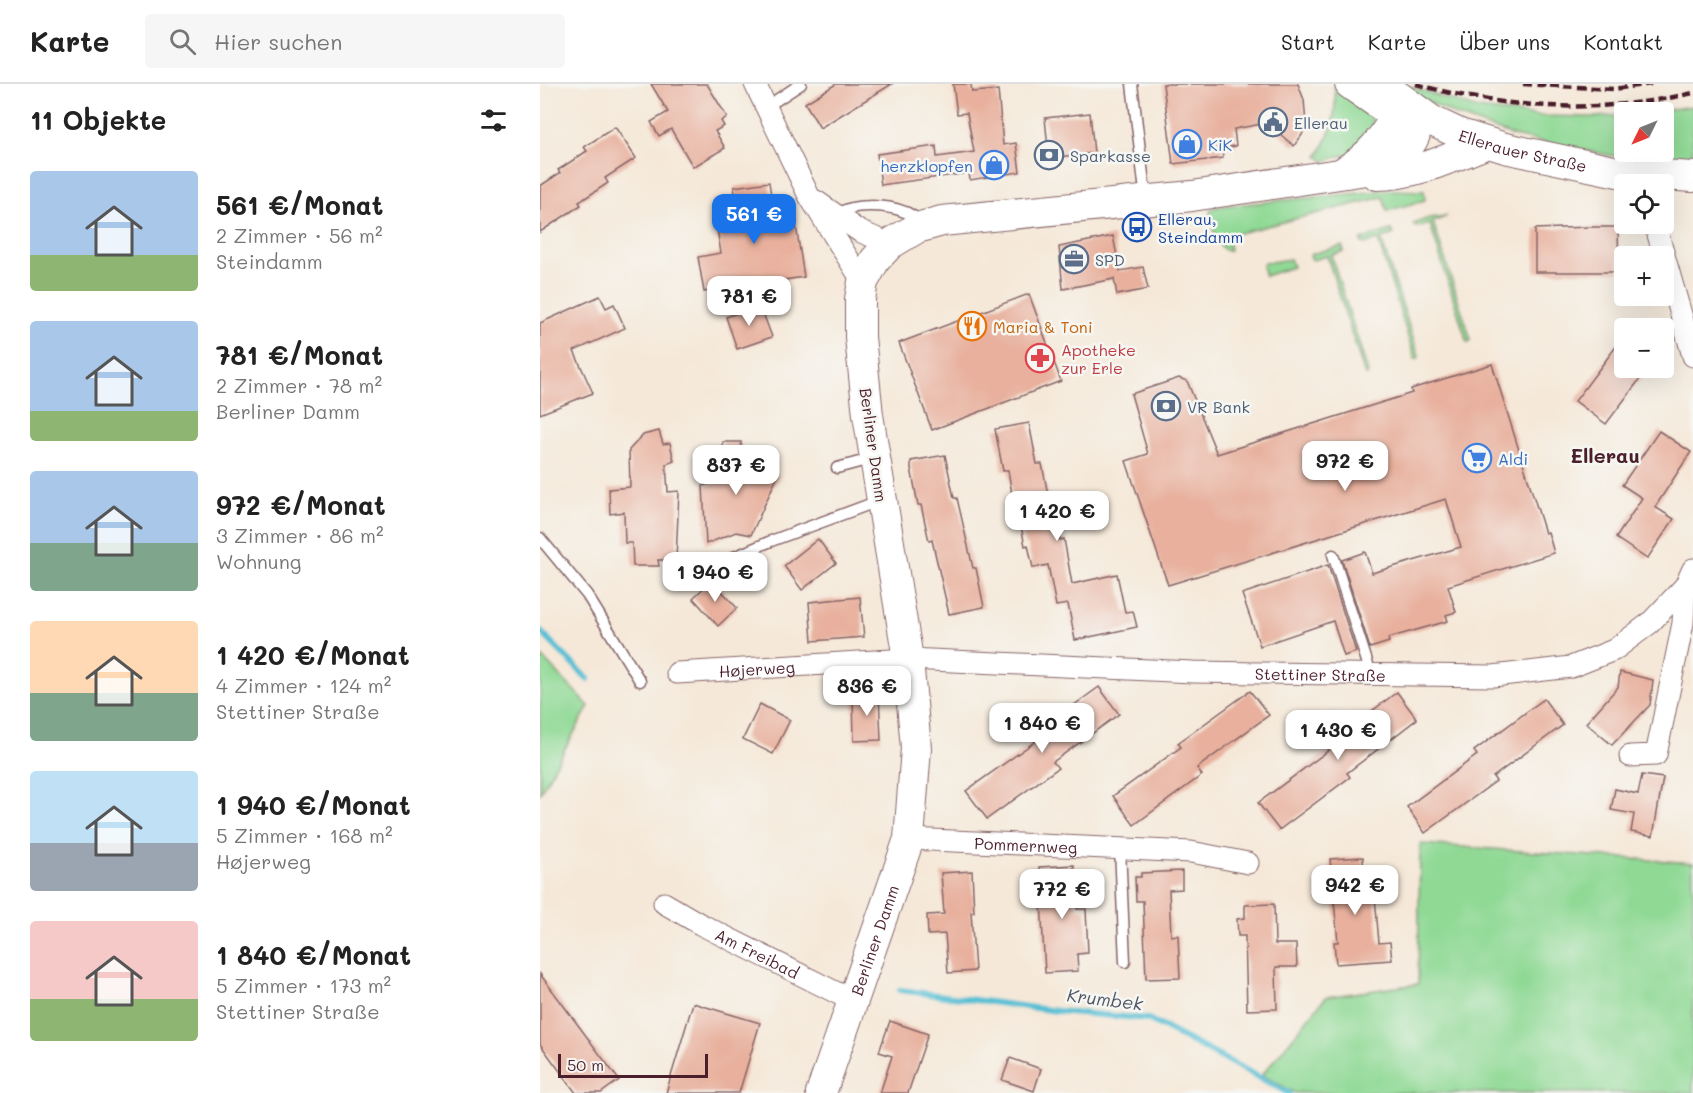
<!DOCTYPE html>
<html lang="de">
<meta charset="utf-8">
<style>
:root{--surface:#fff;--page:#f6f6f6;--text:#222;--muted:#767676;--line:#e0e0e0;--accent:#1a73e8}
body{margin:0;font-family:Mali,sans-serif;background:var(--page);color:var(--text);height:100vh;display:flex;flex-direction:column;font-size:22px;white-space:nowrap}
*{box-sizing:border-box;margin:0}
p{font-size:20px;color:var(--muted)}
.icon{flex:none;width:33px;height:33px;fill:none;stroke:currentColor;stroke-width:2;stroke-linecap:round;stroke-linejoin:round}
.map{position:relative;flex:1;overflow:hidden}
.panel{display:flex;flex-direction:column;background:var(--surface);width:540px}
.panel>*{flex:none}
.needle{width:39px;rotate:227deg}
.controls{position:absolute;left:1074px;top:18px;display:grid;gap:12px}
.controls a{display:grid;place-items:center;width:60px;height:60px;border-radius:6px;background:var(--surface);box-shadow:0 6px 24px #0002;font-size:30px}
.scale{position:absolute;left:18px;bottom:15px;width:150px;box-sizing:border-box;padding-left:6px;border:3px solid #4a1f2b;border-top:0;font-size:16px;line-height:21px;white-space:nowrap;color:#4a1f2b;-webkit-text-stroke:4px #f6f6f2;paint-order:stroke}
.price{position:absolute;translate:-50% -51px;padding:0 14px;border-radius:12px;background:#fff;color:#222;font-size:20px;line-height:39px;filter:drop-shadow(0 2px 3px #0008)}
.price::after{content:'';position:absolute;left:50%;top:36px;width:18px;height:14px;margin-left:-9px;background:inherit;clip-path:polygon(0 0,100% 0,50% 100%)}
.price.on{background:var(--accent);color:#fff}
ul{padding:0;list-style:none}
li{display:flex;align-items:center;gap:18px;height:150px;padding:0 30px}
li span{display:grid;place-items:center;flex:none;width:168px;height:120px;border-radius:6px;color:#555}
li>.icon{margin-inline-start:auto}
span .icon{width:72px;height:72px;fill:#fffc;stroke-width:1}
li b{font-size:26px}
h2{display:flex;justify-content:space-between;align-items:center;height:72px;padding:0 30px;font-size:26px}
header{display:flex;align-items:center;gap:36px;box-sizing:border-box;height:84px;padding:0 30px;background:var(--surface);border-bottom:2px solid var(--line)}
header strong{font-size:28px}
nav{display:flex;gap:33px;margin-inline-start:auto;font-size:21px}
.search{width:420px;height:54px;background:var(--page);display:flex;align-items:center;gap:15px;box-sizing:border-box;padding:0 21px;border-radius:6px;color:var(--muted);font-size:22px}
main{display:flex;flex:1;min-height:0}
.map>svg:first-child{display:block}
.green{fill:#90d995;stroke:#6d7c60;stroke-width:1.5}
.lines{fill:none;stroke-linecap:round;stroke-linejoin:round}
.stream{stroke:#57bfd4;stroke-width:6}
.building{fill:#e8b09d}
.lane-casing{stroke:#866568;stroke-width:13}
.street-casing{stroke:#866568;stroke-width:23}
.secondary-casing{stroke:#866568;stroke-width:32}
.lane{stroke:#fff;stroke-width:10}
.street{stroke:#fff;stroke-width:21}
.secondary{stroke:#fff;stroke-width:30}
.rail{stroke:#4a1f2b;stroke-width:4.5;stroke-dasharray:9 4.5;stroke-linecap:butt}
.labels{text-anchor:middle;dominant-baseline:central;stroke-width:5;stroke-linejoin:round;paint-order:stroke}
.service-label{font-size:16px;fill:#4e5e75;stroke:#f6f6f2;text-anchor:start}
.shop-label{font-size:16px;fill:#366cbe;stroke:#f6f6f2;text-anchor:start}
.street-label{font-size:16px;fill:#4a1f2b;stroke:#f6f6f2}
.transit-label{font-size:16px;fill:#164399;stroke:#f6f6f2;text-anchor:start}
.food-label{font-size:16px;fill:#c56008;stroke:#f6f6f2;text-anchor:start}
.health-label{font-size:16px;fill:#be3a42;stroke:#f6f6f2;text-anchor:start}
.water-label{font-size:18px;font-style:italic;fill:#4f5766;stroke:#f6f6f2}
.quarter-label{font-size:20px;font-weight:bold;fill:#4a1f2b;stroke:#f6f6f2}
</style>
<header>
<strong>Karte</strong>
<div class="search"><svg class="icon" aria-label="search" viewBox="0 0 24 24"><circle cx="10" cy="10" r="6"/><path d="M15 15l6 6"/></svg>Hier suchen</div>
<nav><a>Start</a><a>Karte</a><a>Über uns</a><a>Kontakt</a></nav>
</header>
<main>
<section class="panel">
<h2>11 Objekte<svg class="icon" aria-label="filters" viewBox="0 0 24 24"><path d="M4 7h16M4 17h16"/><circle cx="9" cy="7" r="2"/><circle cx="15" cy="17" r="2"/></svg></h2>
<ul>
<li><span style="background:linear-gradient(#a9c7e8 70%,#8fb573 0)"><svg class="icon" aria-label="home" viewBox="0 0 24 24"><path d="M3 11l9-7 9 7M6 9v11h12V9"/></svg></span><div><b>561 €/Monat</b><p>2 Zimmer · 56 m²</p><p>Steindamm</p></div></li>
<li><span style="background:linear-gradient(#a9c7e8 75%,#8fb573 0)"><svg class="icon" aria-label="home" viewBox="0 0 24 24"><path d="M3 11l9-7 9 7M6 9v11h12V9"/></svg></span><div><b>781 €/Monat</b><p>2 Zimmer · 78 m²</p><p>Berliner Damm</p></div></li>
<li><span style="background:linear-gradient(#a9c7e8 60%,#7fa58c 0)"><svg class="icon" aria-label="home" viewBox="0 0 24 24"><path d="M3 11l9-7 9 7M6 9v11h12V9"/></svg></span><div><b>972 €/Monat</b><p>3 Zimmer · 86 m²</p><p>Wohnung</p></div></li>
<li><span style="background:linear-gradient(#ffd9b3 60%,#7fa58c 0)"><svg class="icon" aria-label="home" viewBox="0 0 24 24"><path d="M3 11l9-7 9 7M6 9v11h12V9"/></svg></span><div><b>1 420 €/Monat</b><p>4 Zimmer · 124 m²</p><p>Stettiner Straße</p></div></li>
<li><span style="background:linear-gradient(#bfe0f5 60%,#9aa5b1 0)"><svg class="icon" aria-label="home" viewBox="0 0 24 24"><path d="M3 11l9-7 9 7M6 9v11h12V9"/></svg></span><div><b>1 940 €/Monat</b><p>5 Zimmer · 168 m²</p><p>Højerweg</p></div></li>
<li><span style="background:linear-gradient(#f6c9c9 65%,#8fb573 0)"><svg class="icon" aria-label="home" viewBox="0 0 24 24"><path d="M3 11l9-7 9 7M6 9v11h12V9"/></svg></span><div><b>1 840 €/Monat</b><p>5 Zimmer · 173 m²</p><p>Stettiner Straße</p></div></li>
</ul>
</section>
<div class="map">
<svg width="1153" height="1009" viewBox="0 0 1153 1009">
<rect width="100%" height="100%" fill="#f6f6f2"/>
<filter id="ink" filterUnits="userSpaceOnUse"><feTurbulence type="fractalNoise" baseFrequency=".0167" numOctaves="2"/><feDisplacementMap in="SourceGraphic" scale="12" xChannelSelector="R" yChannelSelector="G"/><feConvolveMatrix kernelMatrix="1 2 1 2 8 2 1 2 1" color-interpolation-filters="sRGB"/></filter>
<filter id="wash" filterUnits="userSpaceOnUse"><feTurbulence type="fractalNoise" baseFrequency=".008" numOctaves="4" result="noise"/><feDisplacementMap in="SourceGraphic" scale="24" xChannelSelector="R" yChannelSelector="G"/><feGaussianBlur stdDeviation="1.35" result="paint"/><feColorMatrix in="noise" values="0 0 0 0 0 0 0 0 0 0 0 0 0 0 0 0 0 1.4 0 .05"/><feComposite in="paint" operator="in"/></filter>
<g filter="url(#wash)">
<rect width="100%" height="100%" fill="#f5e8d8"/>
<g class="green">
<path d="M794 0H800L831 29 833 44 812 69 784 77 778 72C792 49 798 27 794 0Z"/>
<path d="M862 0 938 25 999 32 1056 33 1084 31V68H1124V28H1110L1153 22V77L1093 76 973 52 915 31 881 14Z"/>
<path d="M852 106 884 107 885 116 847 127 843 113 687 152 690 166 687 167C674 161 672 140 670 127L673 124 682 122Z"/>
<path d="M907 132 893 138 931 256 929 258H927L890 140 876 143 873 140 889 134Z"/>
<path d="M851 146 854 150 841 155 879 273 877 275H875L838 156 824 160 821 158V156Z"/>
<path d="M802 162 804 167 791 171 828 288 827 291H825L787 172 773 176 770 173 771 170Z"/>
<path d="M750 175 753 183 725 192 722 182 724 179Z"/>
<path d="M0 571 49 622 0 709Z"/>
<path d="M880 760 1153 779V1009H755L722 991 786 913 878 900Z"/>
</g>
<g class="lines">
<g class="stream">
<path d="M0 547 48 595"/>
<path d="M360 906 517 927 608 935 749 1009"/>
</g>
</g>
<g id="blocks">
<g class="building">
<path d="M111 0H167L187 33 181 37 184 42 175 47 185 64 153 83 131 45 119 52 111 38 128 28Z"/>
<path d="M296 0H352L280 44 265 19Z"/>
<path d="M413 0H431L432 8 458 6 463 61 476 59 480 88 430 96 429 89 341 101 337 70 396 62 397 73 434 68 427 29 417 30Z"/>
<path d="M623 0H758L764 16 766 40 762 51 754 62 727 39 694 45 696 62 682 64 683 74 633 80Z"/>
<path d="M550 29 554 69 509 74 505 34Z"/>
<path d="M75 43 96 74 65 94 68 99 39 118 41 121 0 148V102L20 89 18 86 47 67 44 63Z"/>
<path d="M229 98 234 131 254 128 264 193 164 208 158 173 181 169 177 145 199 141 194 103Z"/>
<path d="M1050 143H1078L1079 188H995V145Z"/>
<path d="M573 152 580 187 603 183 608 205 577 211 574 195 523 205 519 163Z"/>
<path d="M489 210 521 297 392 346 359 259Z"/>
<path d="M60 212 66 224 74 220 85 244 34 267 53 309 0 330V239Z"/>
<path d="M220 221 232 253 197 265 186 233Z"/>
<path d="M1084 252V284H1092L1103 291 1066 340 1035 317Z"/>
<path d="M952 280 1005 449 1008 448 1014 469 908 502 916 528 906 531 908 537 848 554 849 558 830 564 802 476 825 468 832 489 921 463 906 415 628 501 586 377 608 370 591 310 639 294 647 297 677 370 872 309 871 305Z"/>
<path d="M489 339 497 380H502L509 416H512L520 456 524 455 532 500 577 490 585 528 593 527 597 543 535 556 528 520 516 522 508 481 493 484 488 461 485 462 477 422 474 423 468 386 463 387 455 345Z"/>
<path d="M119 347 123 360 130 359 134 377 126 380 128 408 139 407 136 476H118L119 482H93L92 459H85L84 428 70 430 69 405 90 403 89 366 103 351Z"/>
<path d="M1119 347 1151 368 1115 423 1134 435 1107 475 1076 454 1102 414 1082 401Z"/>
<path d="M183 358H201V387L219 382 238 391 211 451 196 448 166 460 163 402 183 394Z"/>
<path d="M405 371 414 414H417L433 484H436L444 523 409 530 392 456 389 457 381 421H378L371 384V377Z"/>
<path d="M278 455 296 479 262 506 244 482Z"/>
<path d="M788 481 816 568 804 572 793 537 720 562 702 510Z"/>
<path d="M172 496 197 524 178 542 153 514Z"/>
<path d="M320 513 324 553 272 557 269 518Z"/>
<path d="M1080 588 1113 596 1110 621 1072 661 1046 639 1078 603Z"/>
<path d="M559 603 579 630 513 678 518 684 447 735 426 707 497 656 493 651Z"/>
<path d="M710 607 729 631 657 684 662 691 594 741 573 712 641 663 638 659Z"/>
<path d="M857 608 877 635 807 689 810 693 739 746 718 719 789 666 786 662Z"/>
<path d="M313 609H339L341 656 314 657Z"/>
<path d="M1004 615 1023 641 953 693 956 697 885 749 867 723 937 671 934 667Z"/>
<path d="M220 620 250 636 233 670 203 655Z"/>
<path d="M1102 691 1123 694 1113 752 1091 748 1094 730 1071 726 1075 705 1098 710Z"/>
<path d="M823 773 825 814 835 813 839 859 850 858 852 876 796 880 794 858H798L790 775Z"/>
<path d="M534 781 537 825H546L548 869 537 870 538 887 505 889 499 783Z"/>
<path d="M432 787 434 828H431L435 887 408 889 405 850 388 851 387 831 404 830 401 789Z"/>
<path d="M642 787V805L629 806 631 852 638 851 640 894 606 895 603 817H596L595 793H601V789Z"/>
<path d="M734 820 735 860H756L757 883H736L737 925 707 926 705 852H698L697 835 705 834V821Z"/>
<path d="M0 890 79 996 61 1009H36L0 960Z"/>
<path d="M153 919 220 939 199 1009H126Z"/>
<path d="M350 937 388 950 368 1009H340L352 972 339 968Z"/>
<path d="M470 974 501 985 494 1007 462 996Z"/>
</g>
</g>
</g>
<g filter="url(#ink)">
<use href="#blocks" fill-opacity="0" stroke="#866568" stroke-width="1.5"/>
<g class="lines">
<g class="lane-casing">
<g id="lane">
<path d="M592 0 606 116"/>
<path d="M226 23 261 0"/>
<path d="M295 132C310 118 347 121 365 128 371 130 377 135 382 138"/>
<path d="M297 384 334 374"/>
<path d="M0 454 47 511 100 597"/>
<path d="M793 471 831 590"/>
<path d="M153 496 194 473 231 457 341 416"/>
<path d="M580 764 585 878"/>
</g>
</g>
<g class="street-casing">
<g id="street">
<path d="M215 0 269 112 323 198"/>
<path d="M276 117 319 147 350 160"/>
<path d="M1115 140 1153 272"/>
<path id="s1" d="M137 589 368 575 653 588 953 592 1031 583 1074 566 1110 539 1145 502 1153 485"/>
<path d="M1090 672 1116 671 1143 539 1145 502"/>
<path id="s2" d="M369 755 651 768 708 779"/>
<path id="s3" d="M124 819 160 840 313 917"/>
</g>
</g>
<g class="secondary-casing">
<g id="secondary">
<path d="M810 0 856 32"/>
<path id="s4" d="M841 0 892 37 920 50 965 64 1078 88 1153 93"/>
<path d="M805 87C831 71 841 57 856 32"/>
<path d="M837 91C876 91 911 73 948 59"/>
<path id="s5" d="M281 1009 369 755 376 664 368 575 328 331 320 253V215L323 198 335 176 350 160 377 144 402 137 652 112 840 84C866 70 886 52 871 22"/>
</g>
</g>
<use href="#lane" class="lane"/>
<use href="#street" class="street"/>
<use href="#secondary" class="secondary"/>
<g class="rail">
<path d="M876 0C965 26 1062 30 1153 9"/>
<path d="M983 0 1073 5 1111 0"/>
</g>
</g>
</g>
<defs>
<g id="civic-ring" transform="scale(1.5)"><circle r="9.5" fill="#f6f6f2" stroke="#5c6f8a" stroke-width="1.5"/><path d="M-.6-6.5H3V-4.5H.6V-3L4-1V1h2V6H-6V1h2V-1L-.6-3ZM-1.2 2.5V6h2.4V2.5Z" fill="#5c6f8a"/></g>
<g id="shop-ring" transform="scale(1.5)"><circle r="9.5" fill="#f6f6f2" stroke="#3f7fe0" stroke-width="1.5"/><path d="M-5-2.5h2.3a2.7 3.5 0 0 1 5.4 0H5L5.5 6h-11ZM-1.5-2.5h3a1.5 2.3 0 0 0-3 0Z" fill="#3f7fe0"/></g>
<g id="bank-ring" transform="scale(1.5)"><circle r="9.5" fill="#f6f6f2" stroke="#5c6f8a" stroke-width="1.5"/><path d="M-6-4H6V4H-6ZM0-2.3a2.3 2.3 0 1 0 0 4.6a2.3 2.3 0 1 0 0-4.6Z" fill="#5c6f8a"/></g>
<g id="bus-ring" transform="scale(1.5)"><circle r="9.5" fill="#f6f6f2" stroke="#1a4fb4" stroke-width="1.5"/><path d="M-5-6H5V4H4V6H2V4H-2V6H-4V4H-5ZM-3.5-4V0h7V-4ZM-3.5 1.2v1.5H-2V1.2ZM2 1.2v1.5H3.5V1.2Z" fill="#1a4fb4"/></g>
<g id="office-ring" transform="scale(1.5)"><circle r="9.5" fill="#f6f6f2" stroke="#5c6f8a" stroke-width="1.5"/><path d="M-6-3h4V-5.5h4V-3h4V5H-6ZM-1-4.5V-3h2v-1.5ZM-6 0V1H6V0Z" fill="#5c6f8a"/></g>
<g id="restaurant-ring" transform="scale(1.5)"><circle r="9.5" fill="#f6f6f2" stroke="#e8710a" stroke-width="1.5"/><path d="M-5-6h1v4h1v-4h1v4h1v-4h1v5L-1.5 .5V6h-2V.5L-5-1ZM5-6V6H3V1.5H1.5Q1.5-4 5-6Z" fill="#e8710a"/></g>
<g id="pharmacy-ring" transform="scale(1.5)"><circle r="9.5" fill="#f6f6f2" stroke="#e0444e" stroke-width="1.5"/><path d="M-2-6h4v4h4v4h-4v4h-4v-4h-4v-4h4Z" fill="#e0444e"/></g>
<g id="supermarket-ring" transform="scale(1.5)"><circle r="9.5" fill="#f6f6f2" stroke="#3f7fe0" stroke-width="1.5"/><path d="M-6-5.5h2.5l.6 2H6L4.5 2H-2.5L-4.4-4H-6ZM-1.5 3.2a1.3 1.3 0 1 0 .1 0ZM3 3.2a1.3 1.3 0 1 0 .1 0Z" fill="#3f7fe0"/></g>
</defs>
<g fill-rule="evenodd">
<use href="#civic-ring" x="733" y="38"/>
<use href="#shop-ring" x="647" y="60"/>
<use href="#bank-ring" x="509" y="71"/>
<use href="#shop-ring" x="454" y="81"/>
<use href="#bus-ring" x="597" y="143"/>
<use href="#office-ring" x="534" y="175"/>
<use href="#restaurant-ring" x="432" y="242"/>
<use href="#pharmacy-ring" x="500" y="274"/>
<use href="#bank-ring" x="626" y="322"/>
<use href="#supermarket-ring" x="937" y="374"/>
</g>
<g class="labels">
<g class="service-label">
<text x="754" y="38">Ellerau</text>
<text x="530" y="71">Sparkasse</text>
<text x="555" y="175">SPD</text>
<text x="647" y="322">VR Bank</text>
</g>
<g class="shop-label">
<text x="668" y="60">KiK</text>
<text x="433" y="81" text-anchor="end">herzklopfen</text>
<text x="958" y="374">Aldi</text>
</g>
<g class="street-label">
<text stroke="none"><textPath href="#s4" startOffset="159">Ellerauer Straße</textPath></text>
<text transform="translate(334 361) rotate(82)">Berliner Damm</text>
<text stroke="none"><textPath href="#s1" startOffset="80">Højerweg</textPath></text>
<text stroke="none"><textPath href="#s1" startOffset="644">Stettiner Straße</textPath></text>
<text stroke="none"><textPath href="#s2" startOffset="117">Pommernweg</textPath></text>
<text stroke="none"><textPath href="#s5" startOffset="162">Berliner Damm</textPath></text>
<text stroke="none"><textPath href="#s3" startOffset="106">Am Freibad</textPath></text>
</g>
<g class="transit-label">
<text x="618" y="134">Ellerau,<tspan x="618" dy="18">Steindamm</tspan></text>
</g>
<g class="food-label">
<text x="453" y="242">Maria &amp; Toni</text>
</g>
<g class="health-label">
<text x="521" y="265">Apotheke<tspan x="521" dy="18">zur Erle</tspan></text>
</g>
<g class="water-label">
<text transform="translate(565 915) rotate(7)">Krumbek</text>
</g>
<g class="quarter-label">
<text x="1065" y="371">Ellerau</text>
</g>
</g>
</svg>
<div class="controls">
<a><svg class="needle" viewBox="-14 -14 28 28"><path d="M0-13l5 13h-10z" fill="#e53935"/><path d="M0 13l5-13h-10z" fill="#767676"/></svg></a>
<a><svg class="icon" aria-label="locate" viewBox="0 0 24 24"><circle cx="12" cy="12" r="6"/><path d="M12 2v4M12 18v4M2 12h4M18 12h4"/></svg></a>
<a>+</a>
<a>−</a>
</div>
<div class="scale">50 m</div>
<b class="price on" style="left:214px;top:161px">561 €</b>
<b class="price" style="left:209px;top:243px">781 €</b>
<b class="price" style="left:805px;top:408px">972 €</b>
<b class="price" style="left:196px;top:412px">837 €</b>
<b class="price" style="left:517px;top:458px">1 420 €</b>
<b class="price" style="left:175px;top:519px">1 940 €</b>
<b class="price" style="left:327px;top:633px">836 €</b>
<b class="price" style="left:502px;top:670px">1 840 €</b>
<b class="price" style="left:798px;top:677px">1 430 €</b>
<b class="price" style="left:815px;top:832px">942 €</b>
<b class="price" style="left:522px;top:836px">772 €</b>
</div>
</main>
